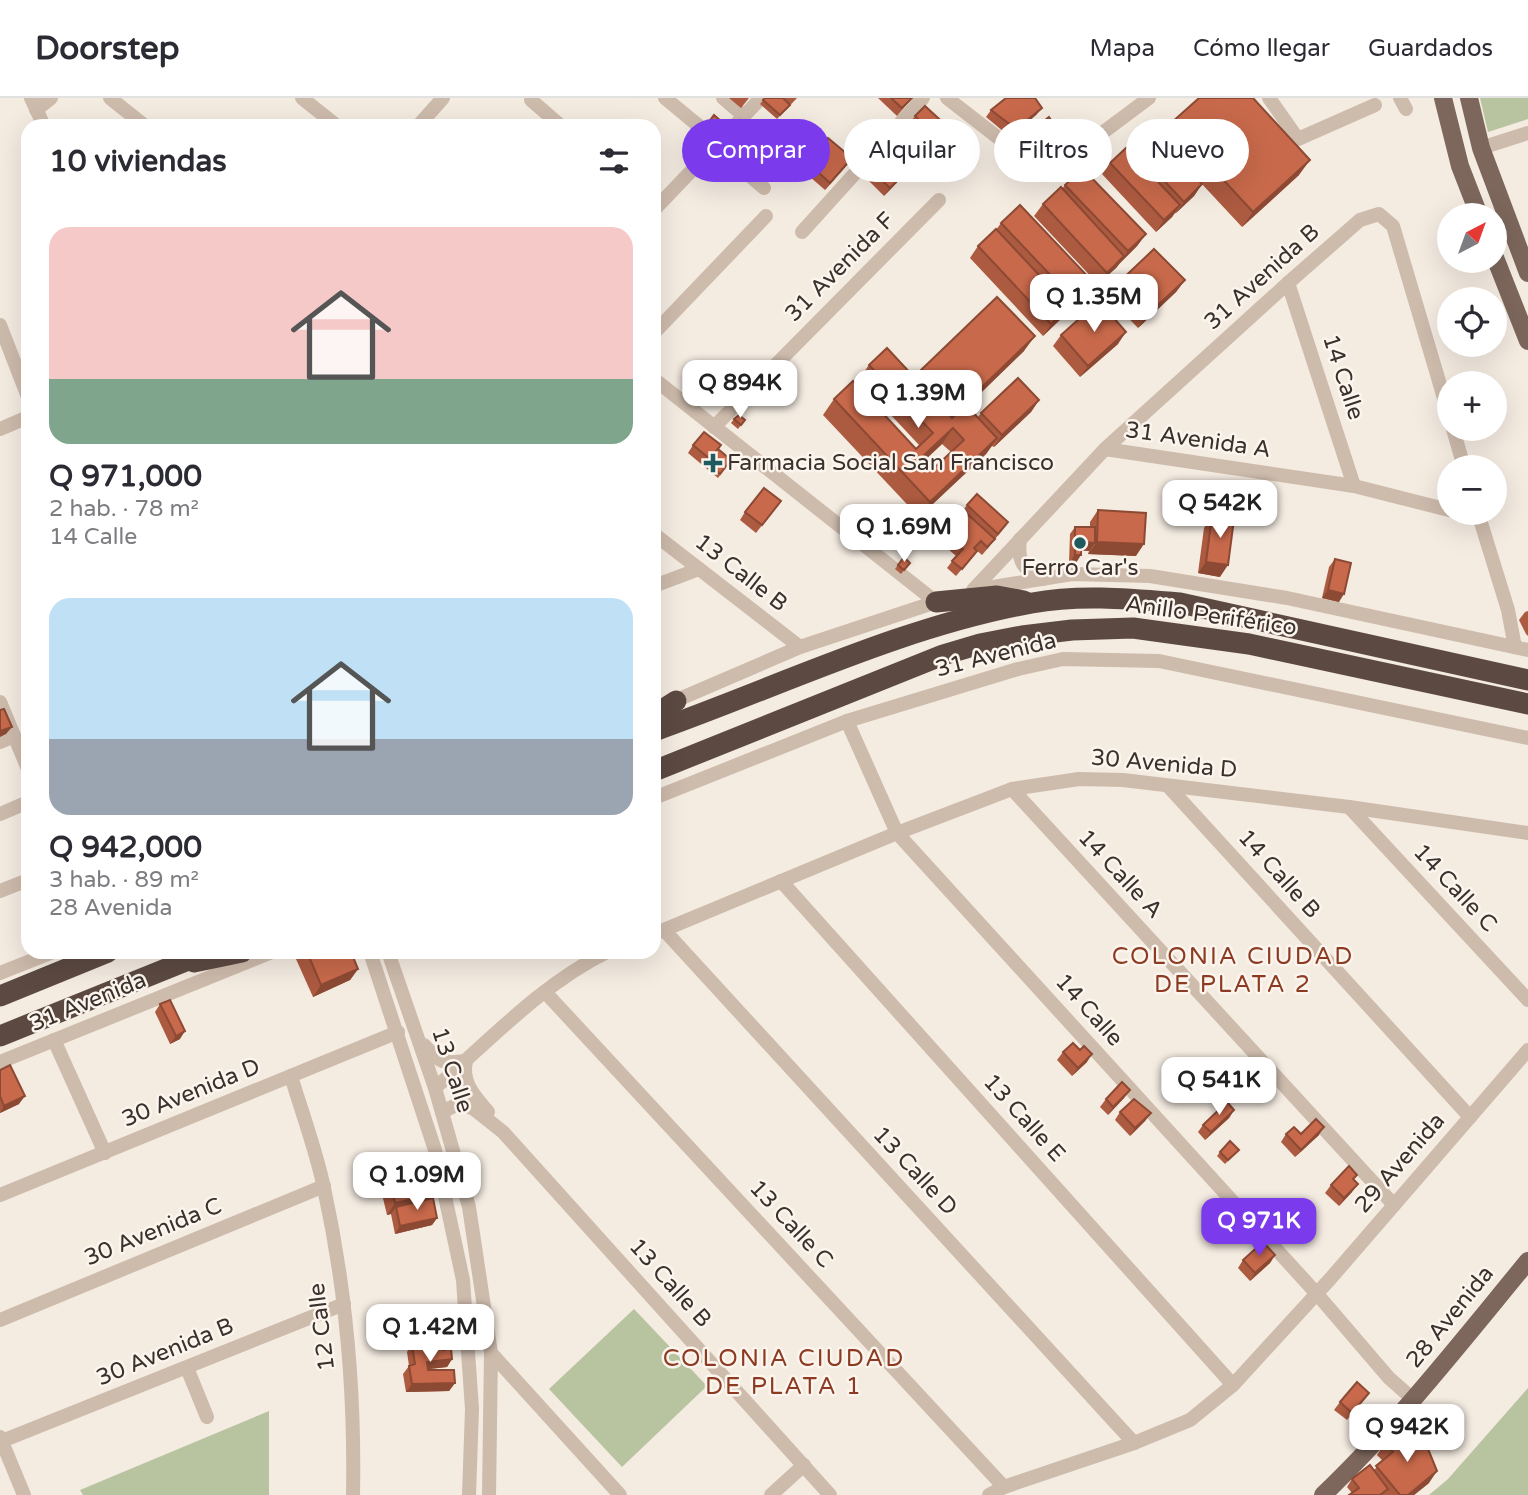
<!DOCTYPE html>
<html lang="es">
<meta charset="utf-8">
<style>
:root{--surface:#fff;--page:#f7f7f7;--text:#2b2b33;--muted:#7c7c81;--line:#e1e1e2;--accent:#7c3aed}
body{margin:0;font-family:"Varela Round",sans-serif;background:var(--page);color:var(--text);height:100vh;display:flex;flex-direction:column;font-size:26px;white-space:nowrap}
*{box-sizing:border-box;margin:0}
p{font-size:23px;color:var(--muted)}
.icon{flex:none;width:38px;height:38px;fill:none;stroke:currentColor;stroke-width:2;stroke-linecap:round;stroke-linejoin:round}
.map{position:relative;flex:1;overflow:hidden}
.panel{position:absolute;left:21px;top:21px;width:640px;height:840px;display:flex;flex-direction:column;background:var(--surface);border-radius:21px;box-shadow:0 7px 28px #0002}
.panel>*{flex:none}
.banner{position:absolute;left:682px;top:21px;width:665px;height:63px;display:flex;gap:14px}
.needle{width:46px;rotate:41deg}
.fabs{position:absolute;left:1437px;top:105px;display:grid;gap:14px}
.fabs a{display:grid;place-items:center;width:70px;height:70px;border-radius:50%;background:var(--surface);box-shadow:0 7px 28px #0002;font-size:35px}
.price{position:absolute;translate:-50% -60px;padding:0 16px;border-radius:14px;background:#fff;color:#222;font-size:23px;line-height:46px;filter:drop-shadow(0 2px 4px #0008)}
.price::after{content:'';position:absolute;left:50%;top:42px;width:21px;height:16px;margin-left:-10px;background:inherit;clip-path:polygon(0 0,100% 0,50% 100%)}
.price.current{background:var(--accent);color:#fff}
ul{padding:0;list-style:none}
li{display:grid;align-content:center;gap:14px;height:371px;padding:0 28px}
li span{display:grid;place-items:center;height:217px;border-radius:21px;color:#555}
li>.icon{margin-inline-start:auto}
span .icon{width:126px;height:126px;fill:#fffc;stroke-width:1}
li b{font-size:30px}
h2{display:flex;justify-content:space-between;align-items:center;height:84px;padding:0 28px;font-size:30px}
.pill{padding:0 24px;border-radius:32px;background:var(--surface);box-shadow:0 7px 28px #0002;font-size:24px;line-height:63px}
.pill.current{background:var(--accent);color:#fff}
header{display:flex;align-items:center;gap:42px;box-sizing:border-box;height:98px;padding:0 35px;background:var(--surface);border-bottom:2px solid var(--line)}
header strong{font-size:33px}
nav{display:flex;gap:38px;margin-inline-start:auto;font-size:24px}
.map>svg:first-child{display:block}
.green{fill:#b8c4a0}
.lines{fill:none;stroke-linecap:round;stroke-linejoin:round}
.minor{stroke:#cdbbac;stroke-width:14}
.major{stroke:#7d675c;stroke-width:18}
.highway{stroke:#5c4a42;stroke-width:21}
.wall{fill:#ac5a40;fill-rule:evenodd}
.shaded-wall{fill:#8c4a34}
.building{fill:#c8694b;stroke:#8c4a34;stroke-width:2;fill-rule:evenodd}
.poi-dot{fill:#1f5a5e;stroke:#fbf5ee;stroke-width:2.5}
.labels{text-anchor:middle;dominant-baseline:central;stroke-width:5;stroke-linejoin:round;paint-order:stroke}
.street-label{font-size:23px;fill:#3b302b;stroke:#fbf5ee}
.poi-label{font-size:23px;fill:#3b302b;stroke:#fbf5ee;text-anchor:start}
.neighbourhood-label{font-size:24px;letter-spacing:2px;fill:#8c3b22;stroke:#fbf5ee}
</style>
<header>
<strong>Doorstep</strong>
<nav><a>Mapa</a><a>Cómo llegar</a><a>Guardados</a></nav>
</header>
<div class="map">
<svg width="1528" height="1397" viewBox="0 0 1528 1397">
<rect width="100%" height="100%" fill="#f4ebe1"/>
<g class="green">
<path d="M1480 0H1528V21L1488 34Z"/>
<path d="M634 1211 707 1288 622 1369 549 1291Z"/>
<path d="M1528 1290V1397H1429L1448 1381Z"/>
<path d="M269 1313V1397H83L80 1392Z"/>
</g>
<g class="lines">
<g class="minor">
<path d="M31 0 44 28"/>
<path d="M110 0 145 28"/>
<path d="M302 0 337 28"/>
<path d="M665 0 711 38 715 48 764 90"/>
<path d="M723 0 744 18"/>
<path d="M947 0 1046 77 1149 0"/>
<path d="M1269 0 1298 41 1375 7"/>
<path d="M1400 0 1406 11"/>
<path d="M531 2 561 28"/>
<path d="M36 12 51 0"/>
<path d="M418 28 443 0"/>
<path d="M1481 50 1528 35"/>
<path d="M654 112 761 0"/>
<path d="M802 134 923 0"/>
<path d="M1288 185 1354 388"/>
<path d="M0 227 28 299"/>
<path d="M654 235 766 118"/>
<path d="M654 281 936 504"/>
<path d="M714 329 939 102"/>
<path d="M0 331 28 319"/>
<path d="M1453 331 1464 369"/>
<path d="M1105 351 1354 388 1449 412"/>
<path d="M1459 415 1480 420"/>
<path d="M1478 415 1508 512 1515 549"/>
<path d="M654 436 800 549"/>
<path d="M1020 441C1017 463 1023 472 1043 481"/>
<path d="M654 488 699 471"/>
<path d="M981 491 1072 476 1150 478 1287 500 1528 552"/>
<path d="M973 492 1105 351 1288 185 1360 122 1379 116 1393 128 1449 317"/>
<path d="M0 604 28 671"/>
<path d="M670 605 800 549 942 502"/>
<path d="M847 623 897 735 1317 1196 1389 1280 1414 1302"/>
<path d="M0 644 14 638"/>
<path d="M1168 688 1470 1019"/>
<path d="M1012 691 1394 1107"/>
<path d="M654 700 847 623 1018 571 1063 561 1159 563 1528 640"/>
<path d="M1349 709 1528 902"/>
<path d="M0 716 28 704"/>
<path d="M781 783 1233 1287"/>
<path d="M0 793 28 782"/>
<path d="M664 832 1134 1345"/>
<path d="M654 836 897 735 1012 691 1079 681 1123 682 1349 709 1528 735"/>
<path d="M370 854 435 1052 463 1182 472 1311 469 1397"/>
<path d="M388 854 435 990 469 1109 491 1255 489 1397"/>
<path d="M0 875 53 854"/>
<path d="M545 894 1004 1389"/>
<path d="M54 942 105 1055"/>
<path d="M424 947C440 965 443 966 466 963 461 985 475 998 488 1014"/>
<path d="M0 964 272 854"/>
<path d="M291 978C302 1015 316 1052 324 1090 346 1191 355 1294 353 1397"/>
<path d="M435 990C490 942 542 886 607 854"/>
<path d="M442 1014 460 1005 474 1011 503 1034 830 1397"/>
<path d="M0 1097 398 934"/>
<path d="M0 1222 324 1088"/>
<path d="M491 1255 620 1397"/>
<path d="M187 1270 207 1319"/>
<path d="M0 1339 24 1397"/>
<path d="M2 1343 344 1206"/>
<path d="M771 1397 804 1367"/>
<path d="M989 1397 1004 1389 1134 1345 1190 1322 1233 1287 1331 1180 1528 952"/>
</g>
<g class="major">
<path d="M1443 0 1460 68 1479 117"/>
<path d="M1469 0 1481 50 1528 175"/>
<path d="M1494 157 1528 243"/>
<path d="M1323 1397C1398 1325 1462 1243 1528 1163"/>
</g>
<g class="highway">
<path d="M936 504 997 498 1024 503"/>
<path d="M654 617 676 603"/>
<path d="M654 633C778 589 903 528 1032 505 1080 496 1131 501 1180 505L1528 582"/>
<path d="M654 673 943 557 980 546 1022 538 1072 532 1133 530 1249 546 1528 606"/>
<path d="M194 864 242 854"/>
<path d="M0 898 108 854"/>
<path d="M0 938 208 854"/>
</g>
</g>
<g class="wall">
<path d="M729 0H749L741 10Z"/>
<path d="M765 0H797L777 21 760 6Z"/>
<path d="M878 0H912L897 18Z"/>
<path d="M1042 10 1036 17 1010 39 986 19 991 12Z"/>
<path d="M714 17 721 23 712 34 705 29Z"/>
<path d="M915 18 943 38 934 48 909 26Z"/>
<path d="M741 22 759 37 752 46 735 31Z"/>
<path d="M1171 25 1299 77 1242 129 1160 41Z"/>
<path d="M1025 38H1051L1031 56 1019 46Z"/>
<path d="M686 44 701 45 692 56 683 48Z"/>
<path d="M1129 45 1202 86 1194 98 1176 115H1175L1172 119 1156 134 1102 76 1110 65 1126 50Z"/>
<path d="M852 60 825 92 802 72 807 64Z"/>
<path d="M914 65 908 73 884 98 864 78 869 70Z"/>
<path d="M1065 87 1146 136 1137 148 1120 165 1116 170 1098 186 1034 118 1043 106 1062 91Z"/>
<path d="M1001 125 1093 184 1082 200 1043 238 970 160 978 148 996 132Z"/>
<path d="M1185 182 1176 194 1138 230 1108 199 1116 187Z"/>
<path d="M1061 237 1118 246 1080 279 1053 248Z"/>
<path d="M1024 253 967 308 978 319 981 315 1039 302 1031 314 994 349 992 348 986 356 919 419 823 317 834 301 916 351 920 348 858 282 869 267 916 280 921 272ZM942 346 951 354 933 371 925 362Z"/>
<path d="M734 321 745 322 738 331 731 325Z"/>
<path d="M693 347 731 362 718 380 688 355Z"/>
<path d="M781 403 756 435 740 422 745 414Z"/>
<path d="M967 407 1008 424 982 457 975 451 977 453 956 478 947 470 956 458 938 442 955 418 959 421 963 417 961 415Z"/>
<path d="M1098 412 1136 458 1088 456 1089 453 1081 452 1076 465H1069L1070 436 1075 429H1090V424Z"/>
<path d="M1212 418 1220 479 1198 475 1204 430Z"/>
<path d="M904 459 910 465 901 476 895 471Z"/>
<path d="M1335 461 1339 504 1322 500 1329 469Z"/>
<path d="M1528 513V538L1526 536 1519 522 1525 514Z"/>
<path d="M301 854H351L358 871 350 882 313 899 296 861Z"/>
<path d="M160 906 180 941 170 946 155 914Z"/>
<path d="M1063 954 1087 964 1072 978 1057 962Z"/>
<path d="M0 972 19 1006 0 1015Z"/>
<path d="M1130 992 1124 1000 1108 1017 1100 1009 1106 1001Z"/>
<path d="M1234 1012 1229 1020 1205 1042 1198 1034 1203 1027Z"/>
<path d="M1120 1014 1151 1015 1145 1023 1130 1038 1115 1022Z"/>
<path d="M1286 1036 1319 1037 1295 1059 1281 1044Z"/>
<path d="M1239 1052 1225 1066 1217 1058 1220 1054Z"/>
<path d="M1353 1082 1352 1094 1339 1108 1325 1095 1331 1087Z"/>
<path d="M390 1084 436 1096 433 1100 437 1120 432 1127 395 1136 391 1116 387 1117 382 1096Z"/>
<path d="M1275 1157 1270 1165 1250 1183 1238 1170 1243 1162Z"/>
<path d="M412 1246 443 1252 452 1261 447 1269 428 1271V1272L455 1285 449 1293 406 1294 403 1276 409 1268 407 1254Z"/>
<path d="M1364 1302 1347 1322 1334 1312 1340 1304Z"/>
<path d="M1385 1345 1429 1385 1414 1397H1349L1352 1395 1347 1389 1352 1381 1374 1372 1383 1363 1377 1357Z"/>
</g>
<g class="shaded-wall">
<path d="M1042 10 1036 17 1010 39 1016 31Z"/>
<path d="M1057 31 1051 38 1031 56 1037 48Z"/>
<path d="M852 60 846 68 825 92 830 85Z"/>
<path d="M1310 62 1299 77 1242 129 1253 114Z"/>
<path d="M914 65 908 73 884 98 890 90Z"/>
<path d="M1202 86 1194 98 1176 115 1184 104Z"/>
<path d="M1180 107 1172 119 1156 134 1164 122Z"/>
<path d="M1146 136 1137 148 1120 165 1116 170 1098 186 1107 175 1124 158 1128 153Z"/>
<path d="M1185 182 1176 194 1138 230 1146 218Z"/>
<path d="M1093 184 1082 200 1063 218 1074 202Z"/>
<path d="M1069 209 1061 221 1043 238 1051 226Z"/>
<path d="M1126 234 1118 246 1080 279 1088 268Z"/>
<path d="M1035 238 1024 253 948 327 959 311Z"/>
<path d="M1039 302 1031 314 994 349 1002 337Z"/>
<path d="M953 330 942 346 911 375 922 359Z"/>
<path d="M997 340 986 356 919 419 930 404Z"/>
<path d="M1008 424 989 449 982 457 998 436Z"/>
<path d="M1081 444 1095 445 1089 453 1076 452Z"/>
<path d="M1097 444 1144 446 1136 458 1088 456Z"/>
<path d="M1075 457H1081L1076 465H1069Z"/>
<path d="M1206 464 1228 467 1220 479 1198 475Z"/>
<path d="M1328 492 1344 496 1339 504 1322 500Z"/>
<path d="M12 629 6 636 0 639V633Z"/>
<path d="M358 871 350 882 313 899 321 887Z"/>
<path d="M185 933 180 941 170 946 176 938Z"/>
<path d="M1092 956 1087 964 1072 978 1078 970Z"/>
<path d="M1130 992 1124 1000 1108 1017 1113 1009Z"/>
<path d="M25 998 19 1006 0 1015 4 1008Z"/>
<path d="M1234 1012 1229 1020 1205 1042 1211 1034Z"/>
<path d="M1151 1015 1145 1023 1130 1038 1135 1030Z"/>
<path d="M1324 1029 1319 1037 1295 1059 1301 1052Z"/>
<path d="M1358 1086 1352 1094 1339 1108 1344 1100Z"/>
<path d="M436 1096 427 1108 396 1109 391 1116 387 1117 395 1105Z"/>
<path d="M437 1120 432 1127 395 1136 400 1128Z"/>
<path d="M1275 1157 1270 1165 1250 1183 1255 1175Z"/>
<path d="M452 1261 447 1269 421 1272 427 1264Z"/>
<path d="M455 1285 449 1293 406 1294 412 1286Z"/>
<path d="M1437 1373 1429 1385 1414 1397H1408Z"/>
</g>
<g class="building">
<path d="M765 0H783L790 7 780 17 763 2Z"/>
<path d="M891 0H912L902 10Z"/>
<path d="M1006 0H1035L1042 10 1016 31 991 12Z"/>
<path d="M1199 0H1253L1310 62 1253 114 1171 25Z"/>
<path d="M925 8 949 30 939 41 915 18Z"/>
<path d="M714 17 721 23 715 30 708 25Z"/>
<path d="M1049 19 1057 31 1037 48 1025 38Z"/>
<path d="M741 22 759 37 755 42 737 27Z"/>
<path d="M1148 28 1202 86 1184 104 1129 45Z"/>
<path d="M696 34 704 41 695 52 686 44Z"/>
<path d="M828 40 852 60 830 85 807 64Z"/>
<path d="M893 45 914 65 890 90 869 70Z"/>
<path d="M1126 50 1180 107 1164 122 1110 65Z"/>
<path d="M1083 71 1146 136 1128 153 1065 87Z"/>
<path d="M654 81 660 86 654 93Z"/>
<path d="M1061 89 1124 158 1107 175 1043 106Z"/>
<path d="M1020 107 1093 184 1074 202 1001 125Z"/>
<path d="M996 131 1069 209 1051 226 978 148Z"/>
<path d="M1154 151 1185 182 1146 218 1116 187Z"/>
<path d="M997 199 1035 238 959 311 921 272Z"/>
<path d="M1099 203 1126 234 1088 268 1061 237Z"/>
<path d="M887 250 952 320 966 307 997 340 930 404 834 301 853 283 916 351 933 335 869 267ZM953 330 964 342 933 371 922 359Z"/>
<path d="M1018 280 1039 302 1002 337 981 315Z"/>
<path d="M739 317 745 322 741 327 734 321Z"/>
<path d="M704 334 721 347 710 361 693 347Z"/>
<path d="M718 351 731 362 720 376 707 365Z"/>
<path d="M764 390 781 403 762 427 745 414Z"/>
<path d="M977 396 1008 424 998 436 967 407Z"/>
<path d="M1098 412 1146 415 1144 446 1097 444Z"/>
<path d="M965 414 995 441 987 449 981 443 974 450 977 453 962 471 952 463 963 451 944 435 955 418 959 421Z"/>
<path d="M1212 418 1234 421 1228 467 1206 464Z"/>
<path d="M1075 429H1095V445L1081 444V457H1075Z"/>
<path d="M904 459 910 465 904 472 898 467Z"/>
<path d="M1335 461 1351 465 1344 496 1328 492Z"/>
<path d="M4 611 12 629 0 633V612Z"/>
<path d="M307 854H351L358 871 321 887Z"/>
<path d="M170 902 185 933 176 938 160 906Z"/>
<path d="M1073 945 1080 952 1084 948 1092 956 1078 970 1063 954Z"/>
<path d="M10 967 25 998 4 1008 0 998V972Z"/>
<path d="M1122 984 1130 992 1113 1009 1106 1001Z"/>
<path d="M1134 1001 1151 1015 1135 1030 1120 1014Z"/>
<path d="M1227 1004 1234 1012 1211 1034 1203 1027Z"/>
<path d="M1316 1021 1324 1029 1301 1052 1286 1036 1294 1029 1301 1036Z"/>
<path d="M1230 1043 1239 1052 1228 1062 1220 1054Z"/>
<path d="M1349 1068 1357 1077 1353 1081 1358 1086 1344 1100 1331 1087Z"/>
<path d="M431 1074 436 1096 395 1105 390 1084Z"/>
<path d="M433 1100 437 1120 400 1128 396 1109Z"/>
<path d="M1263 1144 1275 1157 1255 1175 1243 1162Z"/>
<path d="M441 1242 443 1252 451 1250 452 1261 427 1264 428 1272H454L455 1285 412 1286 409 1268 415 1266 412 1246Z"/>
<path d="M1357 1284 1369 1295 1352 1315 1340 1304Z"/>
<path d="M1400 1334 1408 1345 1422 1336 1437 1373 1408 1397H1400L1376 1368 1393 1354 1385 1345Z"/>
<path d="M1370 1367 1388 1391 1380 1397H1349L1359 1390 1352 1381Z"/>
</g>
<g class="poi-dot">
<path d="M709.5 354.5h7v7h7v7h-7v7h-7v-7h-7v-7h7z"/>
<circle cx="1080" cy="445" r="7"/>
</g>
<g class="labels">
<g class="street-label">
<text transform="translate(840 169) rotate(-45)">31 Avenida F</text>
<text transform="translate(1262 179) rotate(-42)">31 Avenida B</text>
<text transform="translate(1343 279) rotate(72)">14 Calle</text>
<text transform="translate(1198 342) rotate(8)">31 Avenida A</text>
<text transform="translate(741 475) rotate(38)">13 Calle B</text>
<text transform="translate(1211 518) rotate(8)">Anillo Periférico</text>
<text transform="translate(996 557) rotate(-14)">31 Avenida</text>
<text transform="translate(1164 666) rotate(5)">30 Avenida D</text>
<text transform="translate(1120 776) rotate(47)">14 Calle A</text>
<text transform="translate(1279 776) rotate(48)">14 Calle B</text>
<text transform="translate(1455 790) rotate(47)">14 Calle C</text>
<text transform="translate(88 904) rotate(-22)">31 Avenida</text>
<text transform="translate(1089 912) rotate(48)">14 Calle</text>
<text transform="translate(452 972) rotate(72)">13 Calle</text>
<text transform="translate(191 995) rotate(-22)">30 Avenida D</text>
<text transform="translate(1024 1020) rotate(48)">13 Calle E</text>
<text transform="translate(1400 1065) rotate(-49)">29 Avenida</text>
<text transform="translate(915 1073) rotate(47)">13 Calle D</text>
<text transform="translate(791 1126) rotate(47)">13 Calle C</text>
<text transform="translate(153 1134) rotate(-22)">30 Avenida C</text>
<text transform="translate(670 1185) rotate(48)">13 Calle B</text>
<text transform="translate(1450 1219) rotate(-51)">28 Avenida</text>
<text transform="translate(322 1229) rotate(-97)">12 Calle</text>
<text transform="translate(165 1254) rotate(-22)">30 Avenida B</text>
</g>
<g class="poi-label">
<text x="727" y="365">Farmacia Social San Francisco</text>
<text x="1080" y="470" text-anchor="middle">Ferro Car's</text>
</g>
<g class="neighbourhood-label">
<text x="1233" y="858">COLONIA CIUDAD<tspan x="1233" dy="28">DE PLATA 2</tspan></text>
<text x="784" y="1260">COLONIA CIUDAD<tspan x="784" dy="28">DE PLATA 1</tspan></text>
</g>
</g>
</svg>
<div class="fabs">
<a><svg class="needle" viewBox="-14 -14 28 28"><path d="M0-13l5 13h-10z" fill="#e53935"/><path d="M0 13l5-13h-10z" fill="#7c7c81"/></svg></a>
<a><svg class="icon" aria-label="locate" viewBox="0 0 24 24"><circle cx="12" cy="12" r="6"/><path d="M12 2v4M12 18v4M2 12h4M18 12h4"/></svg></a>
<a>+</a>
<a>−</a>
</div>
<b class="price" style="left:1094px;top:236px">Q 1.35M</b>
<b class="price" style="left:740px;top:322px">Q 894K</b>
<b class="price" style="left:918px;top:332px">Q 1.39M</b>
<b class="price" style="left:1220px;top:442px">Q 542K</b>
<b class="price" style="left:904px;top:466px">Q 1.69M</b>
<b class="price" style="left:1219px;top:1019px">Q 541K</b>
<b class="price" style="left:417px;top:1114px">Q 1.09M</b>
<b class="price current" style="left:1259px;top:1160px">Q 971K</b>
<b class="price" style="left:430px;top:1266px">Q 1.42M</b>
<b class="price" style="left:1407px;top:1366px">Q 942K</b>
<div class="banner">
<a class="pill current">Comprar</a>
<a class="pill">Alquilar</a>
<a class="pill">Filtros</a>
<a class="pill">Nuevo</a>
</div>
<section class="panel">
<h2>10 viviendas<svg class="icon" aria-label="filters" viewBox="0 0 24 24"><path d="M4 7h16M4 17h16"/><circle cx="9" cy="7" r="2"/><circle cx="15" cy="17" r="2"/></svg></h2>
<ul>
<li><span style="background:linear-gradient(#f6c9c9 70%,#7fa58c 0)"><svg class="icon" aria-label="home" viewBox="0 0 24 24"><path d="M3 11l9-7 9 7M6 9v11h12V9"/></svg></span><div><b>Q 971,000</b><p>2 hab. · 78 m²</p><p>14 Calle</p></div></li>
<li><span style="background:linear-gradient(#bfe0f5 65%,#9aa5b1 0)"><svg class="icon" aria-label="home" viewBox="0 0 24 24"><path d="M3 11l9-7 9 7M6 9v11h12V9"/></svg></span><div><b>Q 942,000</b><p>3 hab. · 89 m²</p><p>28 Avenida</p></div></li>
</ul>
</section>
</div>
